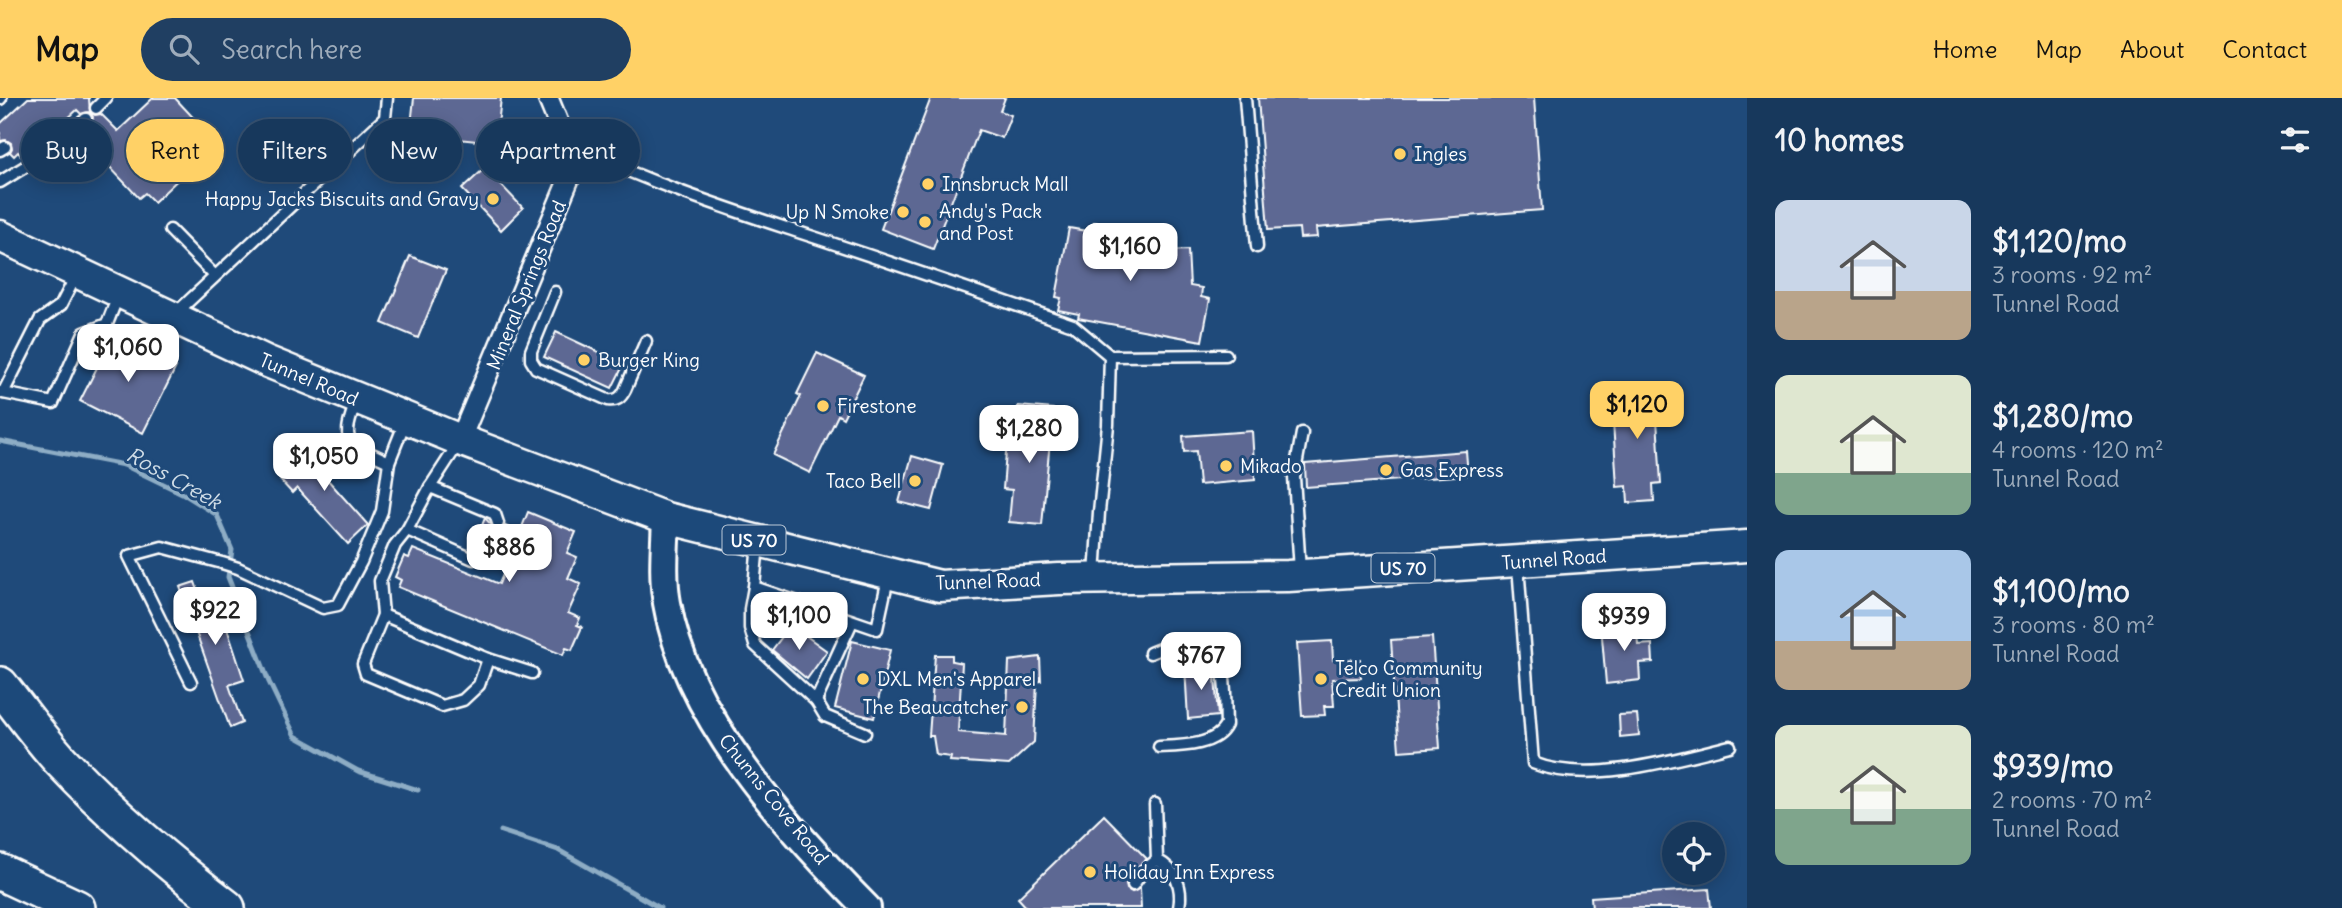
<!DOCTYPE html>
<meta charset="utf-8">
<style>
:root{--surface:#17385c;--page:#203f62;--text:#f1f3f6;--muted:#9eacbb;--line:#365272;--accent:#ffd166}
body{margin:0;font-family:Delius,sans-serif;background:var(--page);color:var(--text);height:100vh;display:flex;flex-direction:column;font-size:26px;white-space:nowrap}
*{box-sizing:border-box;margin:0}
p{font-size:23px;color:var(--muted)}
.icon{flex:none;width:38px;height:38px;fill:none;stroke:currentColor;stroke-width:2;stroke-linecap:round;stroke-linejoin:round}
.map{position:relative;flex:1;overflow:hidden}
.sheet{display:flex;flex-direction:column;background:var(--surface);width:595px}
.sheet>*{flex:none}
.top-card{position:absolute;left:21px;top:21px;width:665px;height:63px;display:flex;gap:14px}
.fabs{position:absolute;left:1662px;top:724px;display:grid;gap:14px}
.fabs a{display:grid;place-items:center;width:63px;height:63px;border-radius:50%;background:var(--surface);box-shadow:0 4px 18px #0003,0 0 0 2px var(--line);font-size:35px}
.price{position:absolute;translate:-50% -60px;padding:0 16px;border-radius:14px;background:#fff;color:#222;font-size:23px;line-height:46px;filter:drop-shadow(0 2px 4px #0008)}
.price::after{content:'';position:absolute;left:50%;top:42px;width:21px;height:16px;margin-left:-10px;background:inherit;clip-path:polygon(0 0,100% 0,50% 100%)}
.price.on{background:var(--accent);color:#111}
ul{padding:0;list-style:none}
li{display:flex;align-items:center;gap:21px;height:175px;padding:0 28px}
li span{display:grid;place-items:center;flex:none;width:196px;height:140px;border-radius:14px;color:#555}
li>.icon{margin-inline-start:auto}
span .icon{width:84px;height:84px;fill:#fffc;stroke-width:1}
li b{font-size:30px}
h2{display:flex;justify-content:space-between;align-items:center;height:84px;padding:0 28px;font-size:30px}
.chip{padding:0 24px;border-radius:32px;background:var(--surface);box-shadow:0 4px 18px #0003,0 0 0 2px var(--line);font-size:24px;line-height:63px}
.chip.on{background:var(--accent);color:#111}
header{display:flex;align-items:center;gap:42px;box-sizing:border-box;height:98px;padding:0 35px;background:var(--accent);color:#111}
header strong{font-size:33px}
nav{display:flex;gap:38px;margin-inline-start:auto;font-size:24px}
.search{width:490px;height:63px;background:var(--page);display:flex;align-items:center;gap:18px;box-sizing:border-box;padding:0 24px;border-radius:38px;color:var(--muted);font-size:26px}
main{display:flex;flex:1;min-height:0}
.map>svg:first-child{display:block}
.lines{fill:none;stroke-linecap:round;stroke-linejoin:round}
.stream{stroke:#8eadc5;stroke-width:5}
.building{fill:#5d6893;stroke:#fff;stroke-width:2}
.service-casing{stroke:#fff;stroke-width:15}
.minor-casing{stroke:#fff;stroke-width:24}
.secondary-casing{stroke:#fff;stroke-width:32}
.primary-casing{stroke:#fff;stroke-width:35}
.motorway-casing{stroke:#fff;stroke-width:40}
.service{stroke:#1f4a7a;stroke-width:10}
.minor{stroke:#1f4a7a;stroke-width:19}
.secondary{stroke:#1f4a7a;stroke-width:26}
.primary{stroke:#1f4a7a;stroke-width:30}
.motorway{stroke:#1f4a7a;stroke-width:35}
.poi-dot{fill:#ffd166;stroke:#1f4a7a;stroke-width:2.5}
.labels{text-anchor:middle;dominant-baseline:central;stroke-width:6;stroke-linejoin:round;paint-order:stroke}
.shield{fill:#1f4a7a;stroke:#bcc9d7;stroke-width:2}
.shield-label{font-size:18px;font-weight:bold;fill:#fff}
.poi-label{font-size:19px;fill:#fff;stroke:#1f4a7a;text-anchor:start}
.street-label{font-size:19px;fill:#fff;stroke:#1f4a7a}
.water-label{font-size:21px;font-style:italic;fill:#d0dde7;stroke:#1f4a7a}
</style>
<header>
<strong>Map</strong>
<div class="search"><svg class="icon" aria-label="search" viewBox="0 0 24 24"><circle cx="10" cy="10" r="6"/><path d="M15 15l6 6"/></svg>Search here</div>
<nav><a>Home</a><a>Map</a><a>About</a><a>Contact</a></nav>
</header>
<main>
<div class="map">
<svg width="1747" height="810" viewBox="0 0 1747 810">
<rect width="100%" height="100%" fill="#1f4a7a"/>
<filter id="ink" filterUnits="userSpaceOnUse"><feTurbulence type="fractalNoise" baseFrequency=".0143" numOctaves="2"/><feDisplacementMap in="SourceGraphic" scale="14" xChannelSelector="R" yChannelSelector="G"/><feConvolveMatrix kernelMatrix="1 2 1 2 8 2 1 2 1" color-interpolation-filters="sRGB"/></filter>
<g filter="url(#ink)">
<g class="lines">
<g class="stream">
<path d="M0 343 124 367 182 395 217 417 232 452 228 479 269 584 295 638 358 673 418 692"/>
<path d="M501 733 558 752 660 810"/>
</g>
</g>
<g class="building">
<path d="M28 0H89L90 15 95 17 101 16 118 33 153 0H175L217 45 154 104 145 95 139 100 106 65 111 60 101 49 107 44 91 27 93 19 88 14 81 16 77 12 26 59 24 61 18 54 14 58 10 54 12 50 11 45 6 42 0 43V26Z"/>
<path d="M414 0H501L496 45 410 36Z"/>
<path d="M931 0H1005L1000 13 1011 17 1002 40 979 32 933 151 881 131Z"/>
<path d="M1258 0H1534L1542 112 1316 130 1317 139 1300 140 1299 130 1268 132Z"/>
<path d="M485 70 523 110 501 132 462 91Z"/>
<path d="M1094 124 1120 129 1119 135 1168 144 1167 153 1188 152 1190 188 1202 190 1201 199 1210 201 1202 243 1078 220 1079 216 1058 212 1061 200 1056 199 1069 130 1092 134Z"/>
<path d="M410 158 446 172 418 240 382 225Z"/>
<path d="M556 234 624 266 612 290 544 259Z"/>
<path d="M113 238 176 269 143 335 80 303Z"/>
<path d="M817 255 864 277 843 320 838 317 810 375 773 357 801 298 797 296Z"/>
<path d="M1657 285 1659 304 1656 305 1661 385 1653 386 1654 403 1628 405 1627 388 1617 389 1612 307H1618L1620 288Z"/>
<path d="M1018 308 1053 311 1042 427 1009 424 1012 392 1003 391 1007 342 1015 343Z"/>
<path d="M1252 333 1255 382 1199 387 1196 353 1184 354 1183 338Z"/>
<path d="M314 349 338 357 327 381 368 427 348 446 297 390 292 395 280 382Z"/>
<path d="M1466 353 1468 377 1306 389 1305 366Z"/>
<path d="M912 358 943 367 931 412 899 404Z"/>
<path d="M528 414 576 434 567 455 577 459 568 480 581 486 568 515 580 520 577 527 582 529 572 552 566 550 563 557 398 489 401 482 395 479 404 458 409 460 413 451 499 486 510 460 494 453V448L490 443H485L479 447 475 445 485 420 496 432H501L505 428 520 434Z"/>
<path d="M195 484 200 498 215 494 244 582 229 587 242 625 230 630 180 489Z"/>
<path d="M1636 524 1638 547 1652 546 1653 564 1639 565 1640 582 1606 586 1601 527Z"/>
<path d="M791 527 827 553 807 581 772 552Z"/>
<path d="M1432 539 1440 650 1399 653 1391 542Z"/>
<path d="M852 543 890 552 874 620 835 610Z"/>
<path d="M1332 543 1333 562 1360 561 1361 580 1332 581 1334 608H1324L1325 617 1302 618 1297 545Z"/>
<path d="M935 557H952V563L962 565 958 634 1006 638 1009 563 1040 559 1041 583 1037 584 1034 644 1009 667 950 663 951 659 936 657 933 638H929Z"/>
<path d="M1214 567 1218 618 1188 621 1185 569Z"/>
<path d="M1637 616 1639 637 1620 639 1619 617Z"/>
<path d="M1104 717 1147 761 1137 769 1126 786 1127 791 1132 794 1140 790 1141 810H1027L1018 800Z"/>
<path d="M1709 791 1711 810H1592L1591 799Z"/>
</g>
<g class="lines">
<g class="service-casing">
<g id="service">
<path d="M1245 0 1257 149"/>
<path d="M0 1 1 0"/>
<path d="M96 10 106 0"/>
<path d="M0 52 5 49"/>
<path d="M581 52C650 85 723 109 795 133 888 163 980 195 1073 227L1110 258 1226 257"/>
<path d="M0 84 31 65 86 21"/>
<path d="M170 132 215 178"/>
<path d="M555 194 531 253V262L536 270 608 302C617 303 621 300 625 292L646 243"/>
<path d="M176 215 385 20 387 0"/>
<path d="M0 294 3 295 40 222 61 207 77 176"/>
<path d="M3 295 53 305 84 235 107 226 118 198"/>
<path d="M356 303C352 317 342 336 353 347L389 364"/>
<path d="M458 346 430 389 407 432 395 447 380 483 383 517 363 566 366 576 442 608 463 602 479 587 488 561 532 575"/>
<path d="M430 389 495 416 498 425"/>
<path d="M407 432 473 461 487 450"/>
<path d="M758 446 754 489 877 531 888 480"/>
<path d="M1518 467 1533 665C1587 687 1674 662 1730 648"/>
<path d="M1300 473 1294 379 1302 335"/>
<path d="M1095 478 1099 414 1108 327 1110 258"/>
<path d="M754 489 750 511V530L755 547 816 603 825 618 865 635"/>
<path d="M383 517 488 561"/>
<path d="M1150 555 1172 546H1213C1227 559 1225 607 1226 627 1216 648 1181 648 1159 649"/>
<path d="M191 584 129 458 162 449 222 465 238 470 323 510 338 507 361 464 382 413 389 364 405 324"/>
<path d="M816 603 852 524"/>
<path d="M1155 706 1157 762"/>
<path d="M1133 787 1143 773 1157 762C1176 772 1183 789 1179 810"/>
</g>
</g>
<g class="minor-casing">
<path id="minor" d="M460 342 581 52 566 44 548 0"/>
</g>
<g class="secondary-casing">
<path id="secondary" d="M666 420C665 448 662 478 667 505 686 620 788 730 867 810"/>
</g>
<g class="primary-casing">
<path id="primary" d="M0 138 268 264 460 342 666 420 940 488 1059 481 1288 478 1747 448"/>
</g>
<g class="motorway-casing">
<g id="motorway">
<path d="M0 587C20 612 39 639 61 663 112 717 168 765 227 810"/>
<path d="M0 774 77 810"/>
</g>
</g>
<use href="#service" class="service"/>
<use href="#minor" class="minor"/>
<use href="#secondary" class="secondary"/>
<use href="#primary" class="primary"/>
<use href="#motorway" class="motorway"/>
</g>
</g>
<g class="poi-dot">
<circle cx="1400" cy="56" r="7"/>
<circle cx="928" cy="86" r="7"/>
<circle cx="493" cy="101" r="7"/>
<circle cx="903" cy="114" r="7"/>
<circle cx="925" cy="124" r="7"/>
<circle cx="584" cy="262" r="7"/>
<circle cx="823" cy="308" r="7"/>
<circle cx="1226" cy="368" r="7"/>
<circle cx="1386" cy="372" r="7"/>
<circle cx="915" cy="383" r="7"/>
<circle cx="863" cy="581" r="7"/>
<circle cx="1321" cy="581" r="7"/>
<circle cx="1022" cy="609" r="7"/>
<circle cx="1090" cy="774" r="7"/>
</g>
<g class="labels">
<g class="shield">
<rect x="722.5" y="427.5" width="63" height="29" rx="5"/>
<rect x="1371.5" y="455.5" width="63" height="29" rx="5"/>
</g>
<g class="shield-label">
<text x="754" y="442">US 70</text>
<text x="1403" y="470">US 70</text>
</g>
<g class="poi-label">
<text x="1414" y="56">Ingles</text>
<text x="942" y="86">Innsbruck Mall</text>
<text x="479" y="101" text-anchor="end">Happy Jacks Biscuits and Gravy</text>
<text x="939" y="113">Andy's Pack<tspan x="939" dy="22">and Post</tspan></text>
<text x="889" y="114" text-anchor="end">Up N Smoke</text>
<text x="598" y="262">Burger King</text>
<text x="837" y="308">Firestone</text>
<text x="1240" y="368">Mikado</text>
<text x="1400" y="372">Gas Express</text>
<text x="901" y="383" text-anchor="end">Taco Bell</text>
<text x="1335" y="570">Telco Community<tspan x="1335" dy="22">Credit Union</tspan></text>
<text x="877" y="581">DXL Men's Apparel</text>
<text x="1008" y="609" text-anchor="end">The Beaucatcher</text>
<text x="1104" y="774">Holiday Inn Express</text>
</g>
<g class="street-label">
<text transform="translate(526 187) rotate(-68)">Mineral Springs Road</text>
<text transform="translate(309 281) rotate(23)">Tunnel Road</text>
<text transform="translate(1554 461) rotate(-4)">Tunnel Road</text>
<text transform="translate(988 483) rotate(-2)">Tunnel Road</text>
<text transform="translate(774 701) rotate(51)">Chunns Cove Road</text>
</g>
<g class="water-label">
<text transform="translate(174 380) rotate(29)">Ross Creek</text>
</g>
</g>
</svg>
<div class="fabs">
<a><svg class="icon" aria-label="locate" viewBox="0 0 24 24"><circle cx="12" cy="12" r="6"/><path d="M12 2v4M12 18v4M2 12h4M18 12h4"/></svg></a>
</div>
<b class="price" style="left:1130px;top:185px">$1,160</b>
<b class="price" style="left:128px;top:286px">$1,060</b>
<b class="price on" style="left:1637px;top:343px">$1,120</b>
<b class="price" style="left:1029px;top:367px">$1,280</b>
<b class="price" style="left:324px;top:395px">$1,050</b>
<b class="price" style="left:509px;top:486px">$886</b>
<b class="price" style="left:215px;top:549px">$922</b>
<b class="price" style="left:799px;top:554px">$1,100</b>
<b class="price" style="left:1624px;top:555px">$939</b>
<b class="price" style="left:1201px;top:594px">$767</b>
<div class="top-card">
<a class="chip">Buy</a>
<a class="chip on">Rent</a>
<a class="chip">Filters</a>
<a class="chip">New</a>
<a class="chip">Apartment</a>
</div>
</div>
<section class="sheet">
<h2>10 homes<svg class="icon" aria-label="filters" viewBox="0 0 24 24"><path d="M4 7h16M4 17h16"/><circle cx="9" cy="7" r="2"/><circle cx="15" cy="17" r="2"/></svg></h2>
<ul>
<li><span style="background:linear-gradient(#c9d6e8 65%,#b9a48a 0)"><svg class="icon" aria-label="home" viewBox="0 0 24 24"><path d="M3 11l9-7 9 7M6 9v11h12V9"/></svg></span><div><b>$1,120/mo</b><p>3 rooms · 92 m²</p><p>Tunnel Road</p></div></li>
<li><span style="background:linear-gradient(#dfe7d0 70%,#7fa58c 0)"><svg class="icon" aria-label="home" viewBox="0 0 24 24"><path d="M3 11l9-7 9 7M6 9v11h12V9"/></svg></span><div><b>$1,280/mo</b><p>4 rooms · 120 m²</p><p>Tunnel Road</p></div></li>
<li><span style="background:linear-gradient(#a9c7e8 65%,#b9a48a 0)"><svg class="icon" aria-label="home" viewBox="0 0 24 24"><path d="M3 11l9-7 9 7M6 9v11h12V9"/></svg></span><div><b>$1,100/mo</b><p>3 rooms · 80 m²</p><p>Tunnel Road</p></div></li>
<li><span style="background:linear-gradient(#dfe7d0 60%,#7fa58c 0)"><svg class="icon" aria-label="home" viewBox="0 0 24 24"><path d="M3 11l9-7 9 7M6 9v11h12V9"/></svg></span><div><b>$939/mo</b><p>2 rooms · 70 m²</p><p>Tunnel Road</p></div></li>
</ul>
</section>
</main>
